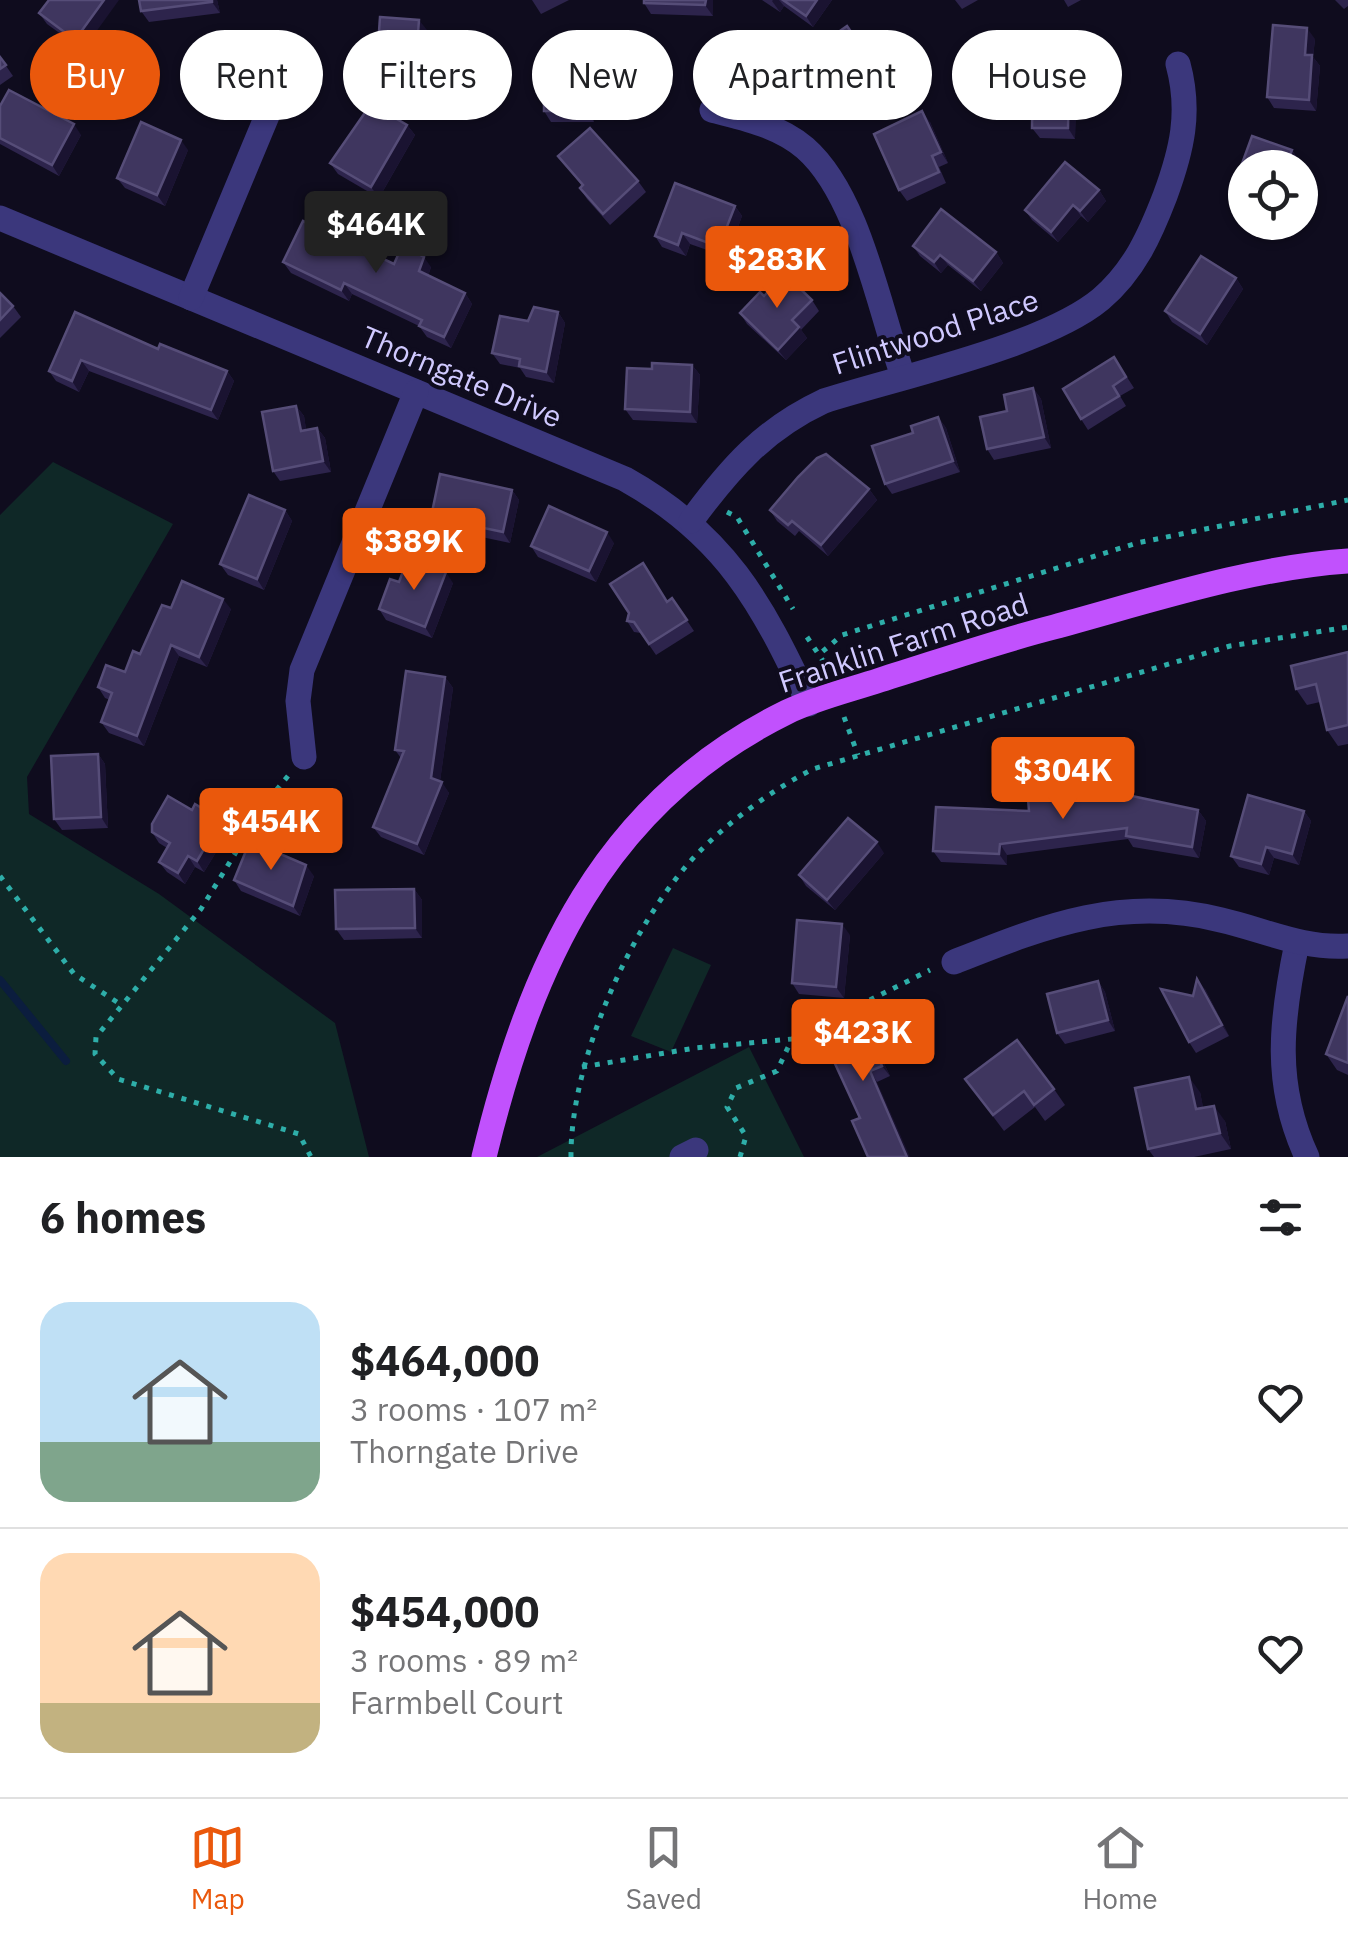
<!DOCTYPE html>
<meta charset="utf-8">
<style>
:root{--surface:#fff;--page:#f2f2f2;--text:#202124;--muted:#757577;--line:#e0e0e0;--accent:#ea580c}
body{margin:0;font-family:"IBM Plex Sans",sans-serif;background:var(--page);color:var(--text);height:100vh;display:flex;flex-direction:column;font-size:38px;white-space:nowrap}
*{box-sizing:border-box;margin:0}
p{font-size:32px;color:var(--muted)}
.icon{flex:none;width:55px;height:55px;fill:none;stroke:currentColor;stroke-width:2;stroke-linecap:round;stroke-linejoin:round}
.map{position:relative;height:1157px;overflow:hidden}
.side{display:flex;flex-direction:column;background:var(--surface);flex:1}
.side>*{flex:none}
.banner{position:absolute;left:30px;top:30px;width:1290px;height:90px;display:flex;gap:20px}
.fabs{position:absolute;left:1228px;top:150px;display:grid;gap:20px}
.fabs a{display:grid;place-items:center;width:90px;height:90px;border-radius:50%;background:var(--surface);box-shadow:0 2px 8px #0004;font-size:50px}
.price{position:absolute;translate:-50% -85px;padding:0 22px;border-radius:10px;background:var(--accent);color:#fff;font-size:32px;line-height:65px;filter:drop-shadow(0 2px 5px #0008)}
.price::after{content:'';position:absolute;left:50%;top:60px;width:30px;height:22px;margin-left:-15px;background:inherit;clip-path:polygon(0 0,100% 0,50% 100%)}
.price.selected{background:#222;color:#fff}
ul{padding:0;list-style:none}
li{display:flex;align-items:center;gap:30px;height:250px;padding:0 40px}
li+li{border-top:2px solid var(--line)}
li span{display:grid;place-items:center;flex:none;width:280px;height:200px;border-radius:30px;color:#555}
li>.icon{margin-inline-start:auto}
span .icon{width:120px;height:120px;fill:#fffc;stroke-width:1}
li b{font-size:42px}
h2{display:flex;justify-content:space-between;align-items:center;height:120px;padding:0 40px;font-size:42px}
.chip{padding:0 35px;border-radius:45px;background:var(--surface);box-shadow:0 2px 8px #0004;font-size:35px;line-height:90px}
.chip.selected{background:var(--accent);color:#fff}
.menu{display:flex;justify-content:space-around;align-items:center;height:140px;border-top:2px solid var(--line);background:var(--surface);font-size:28px;color:var(--muted)}
.menu a{display:grid;justify-items:center;gap:5px}
.menu .selected{color:var(--accent)}
.map>svg:first-child{display:block}
.green{fill:#0f2827}
.lines{fill:none;stroke-linecap:round;stroke-linejoin:round}
.stream{stroke:#0b1d3e;stroke-width:8}
.path{stroke:#2eaea9;stroke-width:5;stroke-dasharray:5 8;stroke-linecap:butt}
.minor{stroke:#3b377c;stroke-width:25}
.major{stroke:#c151fd;stroke-width:25}
.wall{fill:#2d244c}
.shaded-wall{fill:#1a1331}
.building{fill:#3f365f;stroke:#564d78;stroke-width:2.5}
.labels{text-anchor:middle;dominant-baseline:central;stroke-width:8;stroke-linejoin:round;paint-order:stroke}
.street-label{font-size:30px;fill:#d0c9ff;stroke:#0f0c1e}
</style>
<div class="map">
<svg width="1348" height="1157" viewBox="0 0 1348 1157">
<rect width="100%" height="100%" fill="#0f0c1e"/>
<g class="green">
<path d="M53 462 173 524 27 777 29 814 159 894 335 1023 369 1157H0V515Z"/>
<path d="M673 948 711 965 671 1052 631 1036Z"/>
<path d="M749 1047 804 1157H537Z"/>
</g>
<g class="lines">
<path class="stream" d="M0 980 66 1061"/>
<g class="path">
<path d="M727 512 737 517 793 609"/>
<path d="M807 637 823 661"/>
<path d="M824 664 822 652 842 635 1137 543 1348 500"/>
<path d="M844 717 858 755"/>
<path d="M288 776 268 800 201 909 96 1037 95 1054 118 1079 299 1134 311 1157"/>
<path d="M0 876 74 974 123 1006"/>
<path d="M582 1067 695 1048 792 1039 930 970"/>
<path d="M571 1157C570 1061 633 918 701 850 732 819 774 789 813 769L1230 646 1348 627"/>
<path d="M740 1157 746 1136 727 1107 736 1088 777 1071 792 1039"/>
</g>
<g class="minor">
<path d="M712 110C744 118 779 126 805 148 859 195 879 309 903 376"/>
<path d="M0 218 625 479C725 535 762 603 809 704"/>
<path d="M191 298 277 92"/>
<path d="M691 521C730 468 764 429 824 401 899 377 1045 346 1101 299 1134 271 1150 235 1165 196 1182 150 1191 112 1178 64"/>
<path d="M304 757 298 701 302 670 416 392"/>
<path d="M1297 943C1281 1020 1273 1084 1307 1157"/>
<path d="M954 962C1045 926 1121 895 1221 920 1265 930 1302 949 1348 946"/>
<path d="M682 1157 696 1150"/>
</g>
<path class="major" d="M484 1157C530 967 602 803 787 712 816 698 850 690 880 680 938 662 995 642 1054 627 1150 601 1248 568 1348 561"/>
</g>
<g class="wall">
<path d="M49 0 83 50 47 24 39 13Z"/>
<path d="M217 0 220 13 149 22 141 11Z"/>
<path d="M532 0H569L541 14Z"/>
<path d="M713 0V16L651 14 644 3Z"/>
<path d="M762 0H832L813 27 784 6 780 12Z"/>
<path d="M955 0H978L962 9Z"/>
<path d="M1064 0H1081L1068 7Z"/>
<path d="M1335 0H1348V6L1344 9Z"/>
<path d="M427 30 424 63 436 75 434 101 376 96 368 86 377 61Z"/>
<path d="M1315 39 1313 57 1320 66 1316 111 1274 108 1267 97Z"/>
<path d="M817 47 863 49 877 61 891 52 913 85 864 117Z"/>
<path d="M587 48 595 58 594 122H551L544 111Z"/>
<path d="M1033 56 1087 67 1086 95H1076L1075 139 1040 138 1032 128Z"/>
<path d="M0 57 13 76 0 85Z"/>
<path d="M0 106 81 135 59 176 0 144Z"/>
<path d="M930 122 948 163 939 167 946 183 907 201 899 190Z"/>
<path d="M407 125 415 135 379 198 338 174 330 163Z"/>
<path d="M1252 136 1292 150 1299 161 1297 168H1245V208L1238 205 1231 194Z"/>
<path d="M188 150 165 206 125 188 117 178Z"/>
<path d="M558 156 638 181 646 192 610 225 587 199 580 188 582 186Z"/>
<path d="M1099 190 1106 201 1088 222 1081 216 1058 242 1032 220 1025 210Z"/>
<path d="M735 206 742 216 727 257 690 244 686 256 662 247 655 236Z"/>
<path d="M913 246 996 252 1003 263 981 291 948 265 941 273 920 256Z"/>
<path d="M283 262 394 264 431 267 428 276 465 293 472 304 451 348 427 337 419 326 352 294 349 301 291 273Z"/>
<path d="M1236 278 1243 289 1207 345 1172 322 1165 311Z"/>
<path d="M0 293 13 306 21 317 0 338Z"/>
<path d="M764 296 812 300 819 311 801 330 807 338 786 360 747 324 740 313Z"/>
<path d="M75 312 158 349 227 371 234 381 218 420 89 371 79 392 56 381 49 371Z"/>
<path d="M558 312 565 323 554 383 526 377 520 368 500 364 492 353 528 321Z"/>
<path d="M1114 357 1134 388 1120 396 1126 406 1088 430 1081 419Z"/>
<path d="M692 365 700 375 697 423 633 420 625 409 652 369Z"/>
<path d="M1033 388 1041 399 1051 448 994 460 987 449 1007 411Z"/>
<path d="M296 406 304 416 306 430 317 428 325 438 331 472 280 481 273 471Z"/>
<path d="M938 417 946 428 960 472 892 494 885 484 913 433Z"/>
<path d="M869 489 877 500 828 556 799 531 795 536 777 521 770 510Z"/>
<path d="M512 490 519 500 510 543 439 528 431 517Z"/>
<path d="M285 510 292 521 264 590 228 575 220 564Z"/>
<path d="M614 543 596 582 538 557 531 546Z"/>
<path d="M399 582 453 583 432 638 386 620 379 609Z"/>
<path d="M672 598 694 631 656 655 641 633 634 632 627 621Z"/>
<path d="M171 608 231 609 207 667 179 656 144 746 109 733 101 722 110 700 105 698 98 687 125 672 140 654Z"/>
<path d="M1348 652V744L1338 746 1327 730 1320 702 1307 705 1296 689Z"/>
<path d="M445 677 453 688 440 781 449 793 424 855 381 837 373 827 401 758 395 750Z"/>
<path d="M98 754 105 764 108 828 62 830 54 819Z"/>
<path d="M192 810 221 820 229 831 204 872 195 867 185 884 167 872 159 862 167 848 159 843 152 832Z"/>
<path d="M1198 810 1206 821 1199 858 1133 847 1128 839 1007 855V865L941 862 933 851 1029 811Z"/>
<path d="M1304 811 1311 821 1299 865 1274 858 1269 875 1239 867 1231 856Z"/>
<path d="M884 853 835 910 806 886 799 875Z"/>
<path d="M314 876 300 916 241 891 234 880Z"/>
<path d="M414 889 422 900V938L344 940 336 929Z"/>
<path d="M850 935 844 998 799 994 792 983Z"/>
<path d="M1098 981 1105 992 1115 1031 1065 1044 1057 1033Z"/>
<path d="M1205 989 1229 1036 1196 1053 1189 1042 1193 996Z"/>
<path d="M1348 996V1075L1337 1070 1326 1054Z"/>
<path d="M864 1011 872 1021 884 1048 878 1051 890 1076 877 1082 860 1118Z"/>
<path d="M965 1079 1054 1089 1065 1105 1045 1121 1035 1107 1004 1131Z"/>
<path d="M1200 1092 1203 1108 1225 1121 1231 1149 1194 1157H1154L1148 1149Z"/>
</g>
<g class="shaded-wall">
<path d="M104 0H119L83 50 75 40Z"/>
<path d="M212 0H217L220 13 212 2Z"/>
<path d="M706 0H713V16L705 5Z"/>
<path d="M773 0H779L784 6 780 12 772 1Z"/>
<path d="M817 0H832L813 27 806 16Z"/>
<path d="M419 20 427 30 424 71 416 60Z"/>
<path d="M1307 28 1315 39 1313 57 1320 66 1316 111 1309 100 1305 55Z"/>
<path d="M587 48 595 58 594 122 587 111Z"/>
<path d="M1079 56 1087 67 1086 95 1079 84Z"/>
<path d="M428 64 436 75 434 101 427 90Z"/>
<path d="M1069 84 1076 95 1075 139 1068 128Z"/>
<path d="M922 111 930 122 948 163 941 152Z"/>
<path d="M74 124 81 135 59 176 52 165Z"/>
<path d="M407 125 415 135 379 198 371 187Z"/>
<path d="M181 140 188 150 165 206 157 195Z"/>
<path d="M1292 150 1299 161 1297 168H1285Z"/>
<path d="M1099 190 1106 201 1088 222 1080 211Z"/>
<path d="M1073 205 1081 216 1058 242 1051 232Z"/>
<path d="M735 206 742 216 727 257 719 247Z"/>
<path d="M682 233 690 244 686 256 678 245Z"/>
<path d="M996 252 1003 263 981 291 973 281Z"/>
<path d="M940 255 948 265 941 273 934 262Z"/>
<path d="M424 257 431 267 426 282 419 271Z"/>
<path d="M1236 278 1243 289 1207 345 1200 334Z"/>
<path d="M344 283 352 294 349 301 341 290Z"/>
<path d="M465 293 472 304 451 348 444 337Z"/>
<path d="M558 312 565 323 554 383 546 372Z"/>
<path d="M799 327 807 338 786 360 778 350Z"/>
<path d="M81 360 89 371 79 392 72 381Z"/>
<path d="M692 365 700 375 697 423 690 412Z"/>
<path d="M227 371 234 381 218 420 211 410Z"/>
<path d="M1033 388 1041 399 1051 448 1044 437Z"/>
<path d="M296 406 304 416 308 441 301 431Z"/>
<path d="M938 417 946 428 960 472 953 461Z"/>
<path d="M317 428 325 438 331 472 323 461Z"/>
<path d="M869 489 877 500 828 556 821 545Z"/>
<path d="M512 490 519 500 510 543 503 532Z"/>
<path d="M285 510 292 521 264 590 257 579Z"/>
<path d="M607 532 614 543 596 582 589 571Z"/>
<path d="M446 572 453 583 432 638 425 627Z"/>
<path d="M223 599 231 609 207 667 199 657Z"/>
<path d="M171 645 179 656 144 746 137 736Z"/>
<path d="M445 677 453 688 439 789 431 778Z"/>
<path d="M98 754 105 764 108 828 101 817Z"/>
<path d="M442 782 449 793 424 855 417 844Z"/>
<path d="M1198 810 1206 821 1199 858 1192 847Z"/>
<path d="M1304 811 1311 821 1299 865 1292 854Z"/>
<path d="M221 820 229 831 204 872 197 861Z"/>
<path d="M877 842 884 853 835 910 827 900Z"/>
<path d="M1000 844 1007 855V865L999 854Z"/>
<path d="M1266 847 1274 858 1269 875 1261 864Z"/>
<path d="M188 856 195 867 185 884 178 873Z"/>
<path d="M306 865 314 876 300 916 293 906Z"/>
<path d="M414 889 422 900V938L415 928Z"/>
<path d="M842 924 850 935 844 998 836 987Z"/>
<path d="M1197 979 1205 989 1229 1036 1222 1025Z"/>
<path d="M1098 981 1105 992 1115 1031 1108 1020Z"/>
<path d="M864 1011 872 1021 884 1048 876 1037Z"/>
<path d="M871 1040 878 1051 890 1076 882 1066Z"/>
<path d="M870 1071 877 1082 910 1157H907Z"/>
<path d="M1189 1077 1200 1092 1207 1125 1196 1109Z"/>
<path d="M1214 1106 1225 1121 1231 1149 1220 1133Z"/>
</g>
<g class="building">
<path d="M49 0H104L75 40 39 13Z"/>
<path d="M139 0H212V2L141 11Z"/>
<path d="M644 0H706L705 5 644 3Z"/>
<path d="M783 0H817L806 16Z"/>
<path d="M380 17 419 20 416 60 428 64 427 90 368 86 370 61H377Z"/>
<path d="M1273 25 1307 28 1305 55H1312L1309 100 1267 97Z"/>
<path d="M847 26 863 49 867 46 877 62 891 52 905 74 857 106 817 47Z"/>
<path d="M544 47 587 48V111H544Z"/>
<path d="M1033 56H1079V84H1069L1068 128H1032Z"/>
<path d="M0 57 6 65 0 69Z"/>
<path d="M9 90 74 124 52 165 0 138V106Z"/>
<path d="M371 104 407 125 371 187 330 163Z"/>
<path d="M922 111 941 152 932 156 939 172 899 190 874 134Z"/>
<path d="M141 122 181 140 157 195 117 178Z"/>
<path d="M590 128 638 181 603 214 580 188 583 185 558 156Z"/>
<path d="M1252 136 1292 150 1285 168H1245V200L1231 194Z"/>
<path d="M1065 162 1099 190 1080 211 1073 205 1051 232 1025 210Z"/>
<path d="M675 183 735 206 719 247 682 233 678 245 655 236Z"/>
<path d="M941 209 996 252 973 281 940 255 934 262 913 246Z"/>
<path d="M303 221 394 264 402 246 424 257 419 271 465 293 444 337 419 326 422 320 344 283 341 290 283 262Z"/>
<path d="M1201 256 1236 278 1200 334 1165 311Z"/>
<path d="M785 274 812 300 792 320 799 327 778 350 740 313 760 292 764 296Z"/>
<path d="M0 293 13 306 0 320Z"/>
<path d="M534 307 558 312 546 372 519 366 520 359 492 353 500 316 528 321Z"/>
<path d="M75 312 158 349 160 344 227 371 211 410 81 360 72 381 49 371Z"/>
<path d="M1114 357 1126 377 1113 386 1119 396 1081 419 1063 389Z"/>
<path d="M652 363 692 365 690 412 625 409 627 368 652 369Z"/>
<path d="M1033 388 1044 437 987 449 980 417 1007 411 1004 395Z"/>
<path d="M296 406 301 431 317 428 323 461 273 471 262 412Z"/>
<path d="M938 417 953 461 885 484 872 446 913 433 911 426Z"/>
<path d="M826 454 869 489 821 545 792 521 788 525 770 510 798 477 817 458Z"/>
<path d="M440 474 512 490 503 532 431 517Z"/>
<path d="M249 495 285 510 257 579 220 564Z"/>
<path d="M549 506 607 532 589 571 531 546Z"/>
<path d="M408 558 446 572 425 627 379 609 390 579 399 582Z"/>
<path d="M643 563 667 602 672 598 687 620 649 644 634 622 627 621 629 613 610 584Z"/>
<path d="M182 581 223 599 199 657 171 645 137 736 101 722 112 693 98 687 106 665 125 672 133 651 140 654 162 605 171 608Z"/>
<path d="M1348 652V725L1327 730 1316 684 1296 689 1291 666Z"/>
<path d="M406 671 445 677 431 778 442 782 417 844 373 827 404 751 395 750Z"/>
<path d="M98 754 101 817 54 819 51 756Z"/>
<path d="M1099 789 1198 810 1192 847 1126 836 1127 828 1000 844 999 854 933 851 936 807 1029 811 1028 799Z"/>
<path d="M1248 795 1304 811 1292 854 1266 847 1261 864 1231 856Z"/>
<path d="M168 796 192 810 195 804 221 820 197 861 188 856 178 873 159 862 170 843 152 832V824Z"/>
<path d="M848 818 877 842 827 900 799 875Z"/>
<path d="M250 841 306 865 293 906 234 880Z"/>
<path d="M414 889 415 928 336 929 335 890Z"/>
<path d="M797 920 842 924 836 987 792 983Z"/>
<path d="M1197 979 1222 1025 1189 1042 1161 989 1193 996Z"/>
<path d="M1098 981 1108 1020 1057 1033 1047 994Z"/>
<path d="M1348 996V1063L1326 1054Z"/>
<path d="M864 1011 876 1037 871 1040 882 1066 870 1071 907 1157H868L852 1121 860 1118 820 1031Z"/>
<path d="M1017 1040 1054 1089 1034 1105 1024 1091 993 1115 965 1079Z"/>
<path d="M1189 1077 1196 1109 1214 1106 1220 1133 1148 1149 1135 1088Z"/>
</g>
<g class="labels">
<g class="street-label">
<text transform="translate(935 331) rotate(-18)">Flintwood Place</text>
<text transform="translate(462 376) rotate(23)">Thorngate Drive</text>
<text transform="translate(903 642) rotate(-18)">Franklin Farm Road</text>
</g>
</g>
</svg>
<div class="fabs">
<a><svg class="icon" aria-label="locate" viewBox="0 0 24 24"><circle cx="12" cy="12" r="6"/><path d="M12 2v4M12 18v4M2 12h4M18 12h4"/></svg></a>
</div>
<b class="price selected" style="left:376px;top:276px">$464K</b>
<b class="price" style="left:777px;top:311px">$283K</b>
<b class="price" style="left:414px;top:593px">$389K</b>
<b class="price" style="left:1063px;top:822px">$304K</b>
<b class="price" style="left:271px;top:873px">$454K</b>
<b class="price" style="left:863px;top:1084px">$423K</b>
<div class="banner">
<a class="chip selected">Buy</a>
<a class="chip">Rent</a>
<a class="chip">Filters</a>
<a class="chip">New</a>
<a class="chip">Apartment</a>
<a class="chip">House</a>
</div>
</div>
<section class="side">
<h2>6 homes<svg class="icon" aria-label="filters" viewBox="0 0 24 24"><path d="M4 7h16M4 17h16"/><circle cx="9" cy="7" r="2"/><circle cx="15" cy="17" r="2"/></svg></h2>
<ul>
<li><span style="background:linear-gradient(#bfe0f5 70%,#7fa58c 0)"><svg class="icon" aria-label="home" viewBox="0 0 24 24"><path d="M3 11l9-7 9 7M6 9v11h12V9"/></svg></span><div><b>$464,000</b><p>3 rooms · 107 m²</p><p>Thorngate Drive</p></div><svg class="icon" aria-label="heart" viewBox="0 0 24 24"><path d="M12 20l-8-8c-3-5 5-10 8-4 3-6 11-1 8 4z"/></svg></li>
<li><span style="background:linear-gradient(#ffd9b3 75%,#c2b280 0)"><svg class="icon" aria-label="home" viewBox="0 0 24 24"><path d="M3 11l9-7 9 7M6 9v11h12V9"/></svg></span><div><b>$454,000</b><p>3 rooms · 89 m²</p><p>Farmbell Court</p></div><svg class="icon" aria-label="heart" viewBox="0 0 24 24"><path d="M12 20l-8-8c-3-5 5-10 8-4 3-6 11-1 8 4z"/></svg></li>
</ul>
</section>
<nav class="menu">
<a class="selected"><svg class="icon" aria-label="map" viewBox="0 0 24 24"><path d="M3 6l6-2 6 2 6-2v14l-6 2-6-2-6 2zM9 4v14M15 6v14"/></svg>Map</a>
<a><svg class="icon" aria-label="saved" viewBox="0 0 24 24"><path d="M7 4h10v16l-5-4-5 4z"/></svg>Saved</a>
<a><svg class="icon" aria-label="home" viewBox="0 0 24 24"><path d="M3 11l9-7 9 7M6 9v11h12V9"/></svg>Home</a>
</nav>
